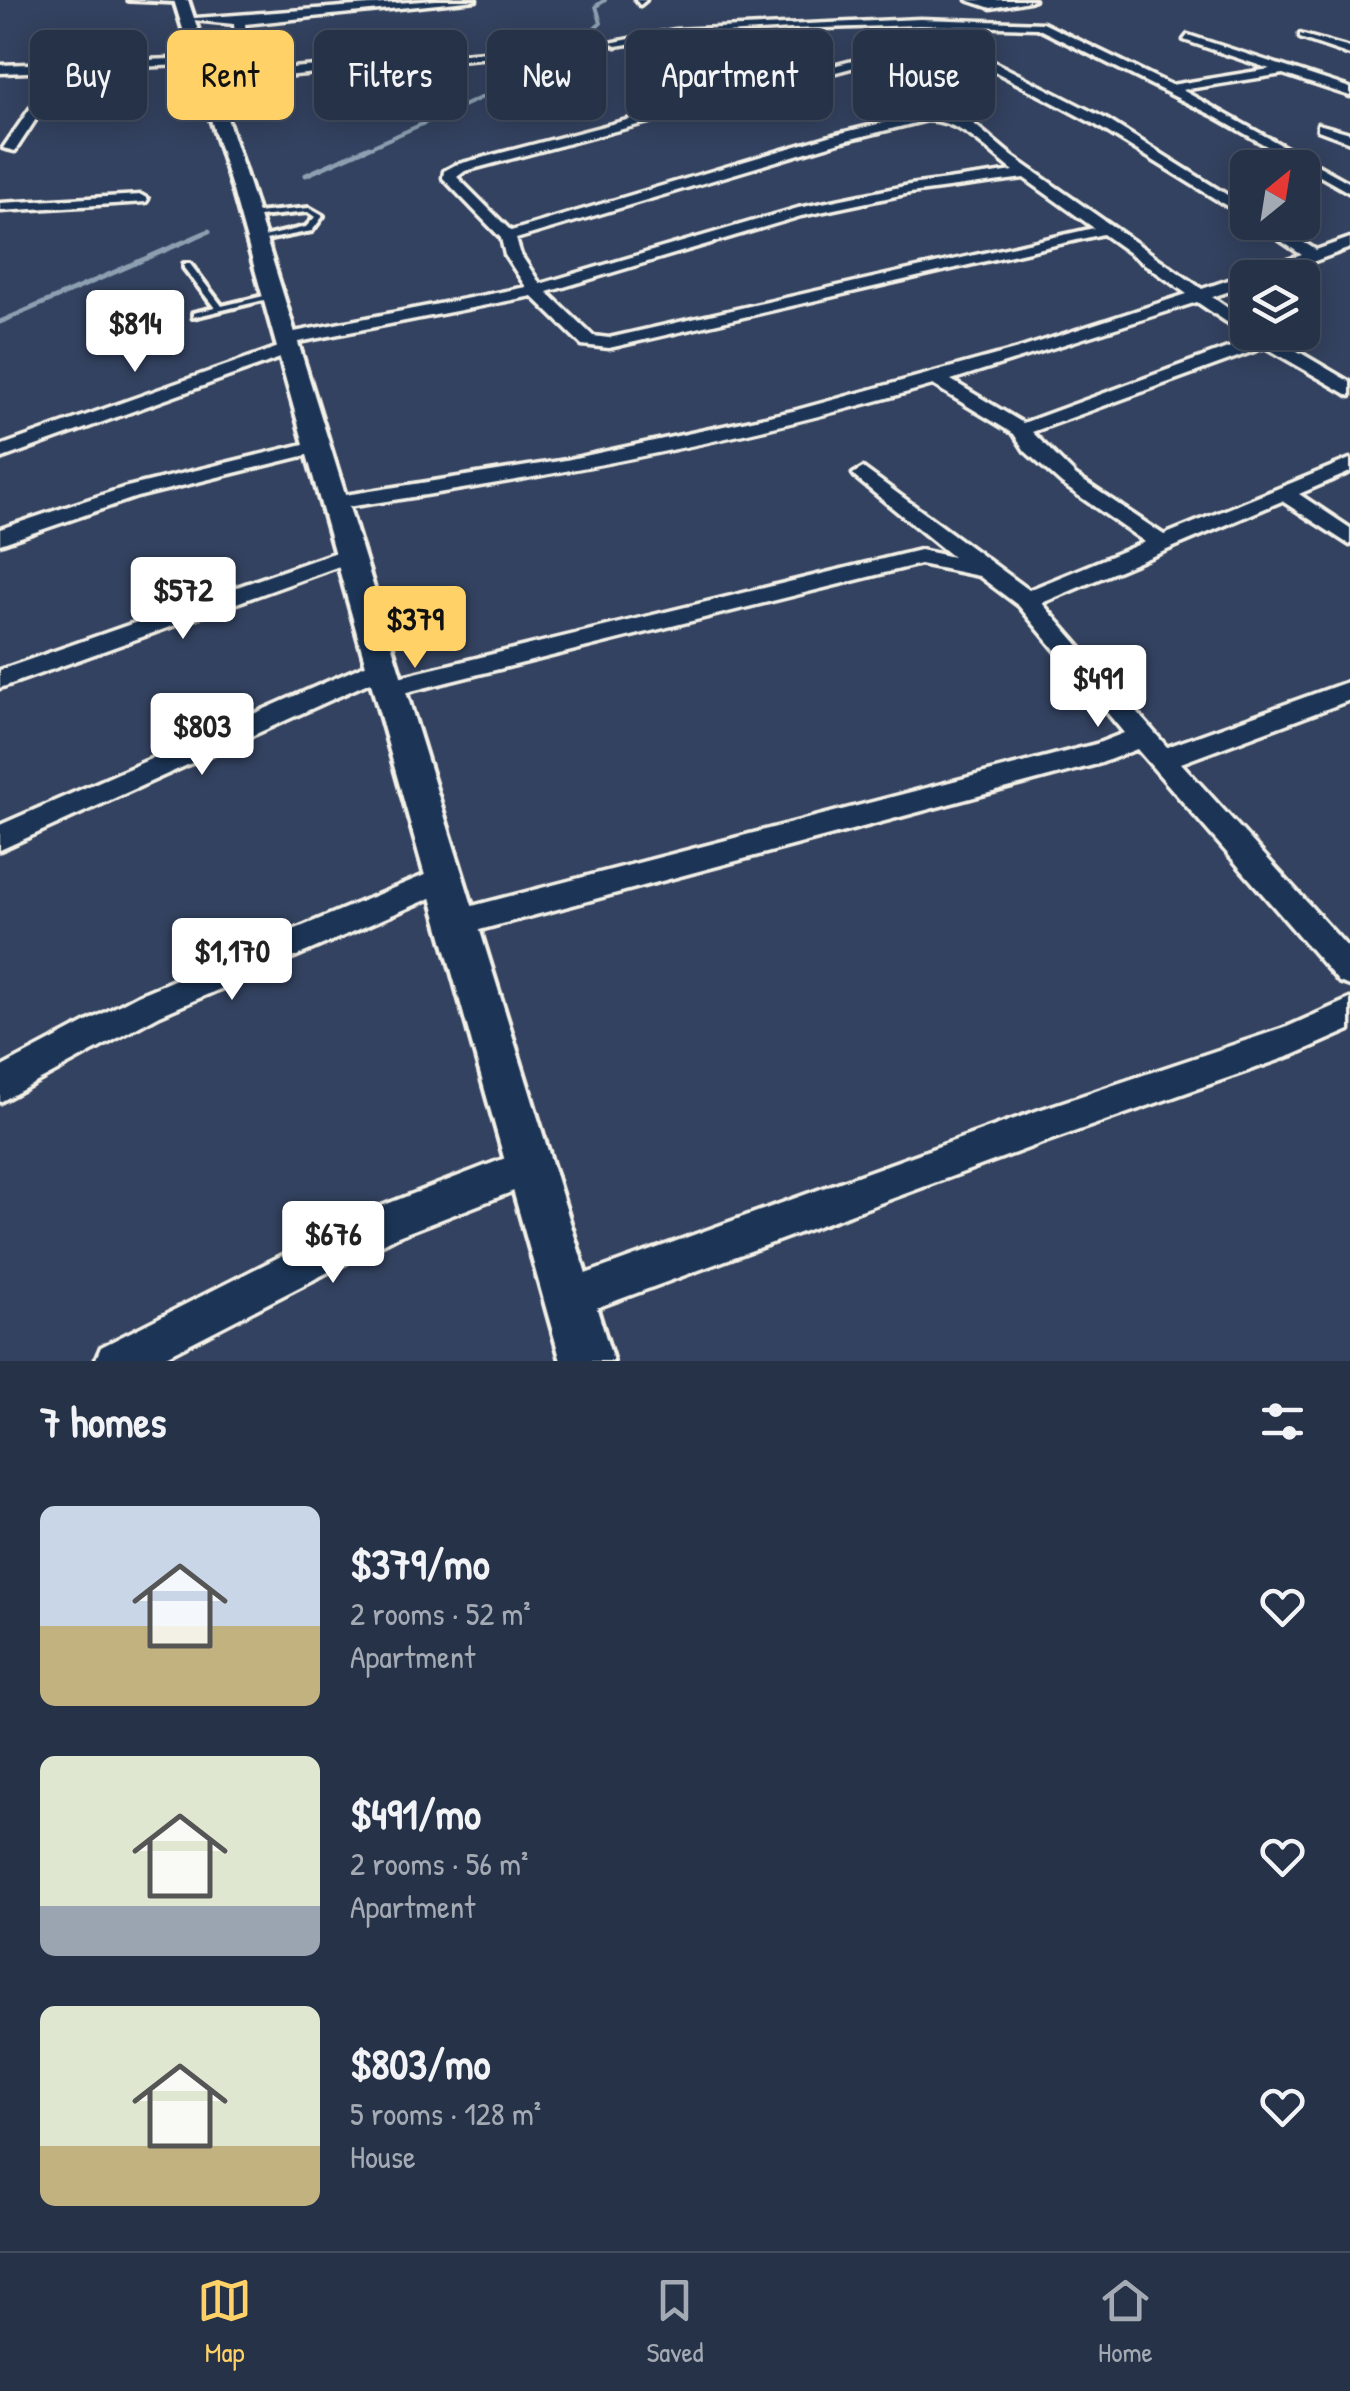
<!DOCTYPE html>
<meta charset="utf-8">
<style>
:root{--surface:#263248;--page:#323e52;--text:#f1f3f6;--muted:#a4aab4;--line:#424d60;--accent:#ffd166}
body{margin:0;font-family:"Patrick Hand",sans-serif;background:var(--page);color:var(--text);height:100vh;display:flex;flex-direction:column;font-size:38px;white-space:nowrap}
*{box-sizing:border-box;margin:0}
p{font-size:32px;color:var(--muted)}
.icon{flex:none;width:55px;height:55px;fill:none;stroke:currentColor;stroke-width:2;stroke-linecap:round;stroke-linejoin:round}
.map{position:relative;height:1361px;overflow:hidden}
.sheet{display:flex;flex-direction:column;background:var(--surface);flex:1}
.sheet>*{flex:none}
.banner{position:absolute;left:30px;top:30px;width:1290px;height:90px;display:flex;gap:20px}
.needle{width:65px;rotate:30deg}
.buttons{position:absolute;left:1230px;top:150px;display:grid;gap:20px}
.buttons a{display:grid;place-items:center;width:90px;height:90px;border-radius:15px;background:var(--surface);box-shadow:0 5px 25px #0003,0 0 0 2px var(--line);font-size:50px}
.price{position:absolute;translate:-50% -85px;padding:0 22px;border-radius:10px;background:#fff;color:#222;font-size:32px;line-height:65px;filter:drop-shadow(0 2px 5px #0008)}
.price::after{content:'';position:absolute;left:50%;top:60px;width:30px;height:22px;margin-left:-15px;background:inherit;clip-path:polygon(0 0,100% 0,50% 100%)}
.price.selected{background:var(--accent);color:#111}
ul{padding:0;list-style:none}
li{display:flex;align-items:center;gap:30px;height:250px;padding:0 40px}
li span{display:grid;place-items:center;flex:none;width:280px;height:200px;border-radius:15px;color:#555}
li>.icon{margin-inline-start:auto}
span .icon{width:120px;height:120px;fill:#fffc;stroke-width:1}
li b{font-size:42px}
h2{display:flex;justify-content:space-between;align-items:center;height:120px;padding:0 40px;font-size:42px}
.tag{padding:0 35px;border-radius:15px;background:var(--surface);box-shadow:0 5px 25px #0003,0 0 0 2px var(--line);font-size:35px;line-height:90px}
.tag.selected{background:var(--accent);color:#111}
.menu{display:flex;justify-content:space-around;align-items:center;height:140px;border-top:2px solid var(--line);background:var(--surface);font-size:28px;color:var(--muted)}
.menu a{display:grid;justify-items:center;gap:5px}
.menu .selected{color:var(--accent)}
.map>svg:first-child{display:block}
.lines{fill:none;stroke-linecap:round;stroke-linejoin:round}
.stream-far1{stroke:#8ca0b1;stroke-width:4}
.stream{stroke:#8ca0b1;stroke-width:5}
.service-casing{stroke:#f4f1e8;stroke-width:8}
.minor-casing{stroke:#f4f1e8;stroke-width:7}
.secondary-casing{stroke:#f4f1e8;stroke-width:8}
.service{fill:#1d3557;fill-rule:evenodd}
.minor{fill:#1d3557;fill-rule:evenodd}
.secondary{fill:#1d3557;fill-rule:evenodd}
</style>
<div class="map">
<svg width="1350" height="1361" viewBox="0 0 1350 1361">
<rect width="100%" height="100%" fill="#334260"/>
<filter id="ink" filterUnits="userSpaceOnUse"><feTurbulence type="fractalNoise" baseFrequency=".01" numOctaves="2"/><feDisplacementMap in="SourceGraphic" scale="20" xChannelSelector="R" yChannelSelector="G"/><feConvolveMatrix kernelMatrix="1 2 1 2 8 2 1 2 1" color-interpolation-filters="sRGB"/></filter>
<g filter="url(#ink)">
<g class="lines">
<path class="stream-far1" d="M364 150 548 68 601 23 596 6 605 0"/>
<g class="stream">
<path d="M306 175 369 147"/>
<path d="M0 322 209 231"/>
</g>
<g class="service-casing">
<g id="service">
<path d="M129 0H181L178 2Z"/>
<path d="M309 208 323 216 312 231 255 242 251 240 306 227 315 217 308 212 249 218 245 216 246 214Z"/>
<path d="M184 264H190L222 306 272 294 276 297 193 317V313L215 308 184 268Z"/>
</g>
</g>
<g class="minor-casing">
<g id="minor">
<path d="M436 0H476L245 24 248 49 242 52 236 49 234 24 183 19Z"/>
<path d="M636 0H646L640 5Z"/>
<path d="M967 0H1034L991 8Z"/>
<path d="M920 19 1043 23 1171 85 1270 69 1184 40 1188 35 1350 88V96L1283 74 1182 90 1350 183V193L1212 115 1037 28 920 25 791 29 675 36 616 46 610 43 675 30Z"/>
<path d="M939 34 1106 119 1248 208V219L1096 125 949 47 907 53 465 171 457 177 511 231 833 135 927 112 945 113 974 124 1012 156 1202 289 1302 255 1253 222H1271L1316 250 1350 238V248L1269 278H1248V285L1212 297 1248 322V332H1265L1350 382V396L1265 347 1032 432 1076 476 1164 535 1350 459V472L1299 494 1350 528V545L1282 501 1042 603 1167 747 1350 681V700L1181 763 1350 950V986L1339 982 1137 749 1101 763 457 936 446 932 442 923 446 914 457 910 1096 744 1124 733 1019 606 979 576 920 564 387 697 378 694 374 688 378 682 920 550 953 557 856 478 853 474 863 468 1029 590 1145 542 1062 484 1025 451 1014 434 933 385C736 442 535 480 333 509L322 503 326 498 566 460 793 411 1018 349 1187 294 1103 234 609 348 582 345 532 296 288 344 297 349 294 353 0 459V446L287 344 279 343V335L526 287 505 255 501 238 443 178 444 171 455 165 902 48 939 41 933 37ZM927 120C964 122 986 150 1014 171L910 185 798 208 540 284 521 255 516 239 843 141ZM1024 178 1094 228 609 338 593 336 547 292 801 216 910 193ZM1197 302 1252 339 1023 423 951 380Z"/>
<path d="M1300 34 1350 48V55L1300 38Z"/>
<path d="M559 46 555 51 207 83 201 79 207 75Z"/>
<path d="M201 58 205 64 68 70 15 151 3 148 56 71 0 73V65Z"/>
<path d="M1318 124 1350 133V142L1318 130Z"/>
<path d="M141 195 148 199 146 202 0 211V203Z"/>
<path d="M316 441 323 443V451L137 497 0 544V529L123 488Z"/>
<path d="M348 548 356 550 359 555 356 560 0 688V670Z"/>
<path d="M381 658 393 667 390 673 0 850V825Z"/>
<path d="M444 867 454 870 459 879 454 888 160 1015 0 1102V1068L138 995Z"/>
<path d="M1350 999V1030L1293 1055 1042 1143 569 1318 555 1313 550 1299 555 1285 569 1280 1042 1109 1287 1027Z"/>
<path d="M529 1149 542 1154 547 1167 542 1180 398 1236 156 1361H95L101 1347 374 1209Z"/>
</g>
</g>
<g class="secondary-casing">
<path id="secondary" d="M174 0H188L252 194 613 1361H561L234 194Z"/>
</g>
<use href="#service" class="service"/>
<use href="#minor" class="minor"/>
<use href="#secondary" class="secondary"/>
</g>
</g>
</svg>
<div class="buttons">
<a><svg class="needle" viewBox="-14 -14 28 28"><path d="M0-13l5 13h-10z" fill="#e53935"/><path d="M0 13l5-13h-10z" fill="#a4aab4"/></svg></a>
<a><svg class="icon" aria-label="layers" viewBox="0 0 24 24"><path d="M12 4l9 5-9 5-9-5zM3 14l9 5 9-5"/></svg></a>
</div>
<b class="price" style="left:135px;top:375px">$814</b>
<b class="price" style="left:183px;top:642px">$572</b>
<b class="price selected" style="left:415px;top:671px">$379</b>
<b class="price" style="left:1098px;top:730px">$491</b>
<b class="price" style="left:202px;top:778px">$803</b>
<b class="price" style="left:232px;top:1003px">$1,170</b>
<b class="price" style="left:333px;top:1286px">$676</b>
<div class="banner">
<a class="tag">Buy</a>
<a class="tag selected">Rent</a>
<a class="tag">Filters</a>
<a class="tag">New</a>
<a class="tag">Apartment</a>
<a class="tag">House</a>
</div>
</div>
<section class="sheet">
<h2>7 homes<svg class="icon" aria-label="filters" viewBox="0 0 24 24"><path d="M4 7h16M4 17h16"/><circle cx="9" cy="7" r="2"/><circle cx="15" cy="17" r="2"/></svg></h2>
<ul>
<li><span style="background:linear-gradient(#c9d6e8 60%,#c2b280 0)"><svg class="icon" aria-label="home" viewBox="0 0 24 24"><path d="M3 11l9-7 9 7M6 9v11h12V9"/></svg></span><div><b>$379/mo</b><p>2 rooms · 52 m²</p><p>Apartment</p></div><svg class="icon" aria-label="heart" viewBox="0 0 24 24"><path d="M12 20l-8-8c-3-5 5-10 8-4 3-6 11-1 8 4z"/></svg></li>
<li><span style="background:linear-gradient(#dfe7d0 75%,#9aa5b1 0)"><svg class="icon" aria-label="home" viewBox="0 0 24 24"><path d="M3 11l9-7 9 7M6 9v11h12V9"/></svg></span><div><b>$491/mo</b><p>2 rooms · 56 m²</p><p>Apartment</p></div><svg class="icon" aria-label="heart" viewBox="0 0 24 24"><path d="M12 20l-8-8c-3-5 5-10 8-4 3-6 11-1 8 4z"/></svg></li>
<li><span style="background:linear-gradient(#dfe7d0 70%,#c2b280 0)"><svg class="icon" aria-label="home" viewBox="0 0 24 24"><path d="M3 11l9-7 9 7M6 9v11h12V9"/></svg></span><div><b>$803/mo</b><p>5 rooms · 128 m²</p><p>House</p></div><svg class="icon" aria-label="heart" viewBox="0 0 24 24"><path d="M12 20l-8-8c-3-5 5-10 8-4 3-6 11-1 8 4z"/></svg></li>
</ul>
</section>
<nav class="menu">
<a class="selected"><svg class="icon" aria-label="map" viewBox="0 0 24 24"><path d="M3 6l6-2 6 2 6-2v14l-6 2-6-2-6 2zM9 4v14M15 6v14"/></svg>Map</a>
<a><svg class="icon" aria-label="saved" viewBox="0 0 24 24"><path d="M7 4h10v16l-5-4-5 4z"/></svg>Saved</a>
<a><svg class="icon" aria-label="home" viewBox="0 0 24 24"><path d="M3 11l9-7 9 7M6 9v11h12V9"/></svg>Home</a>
</nav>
